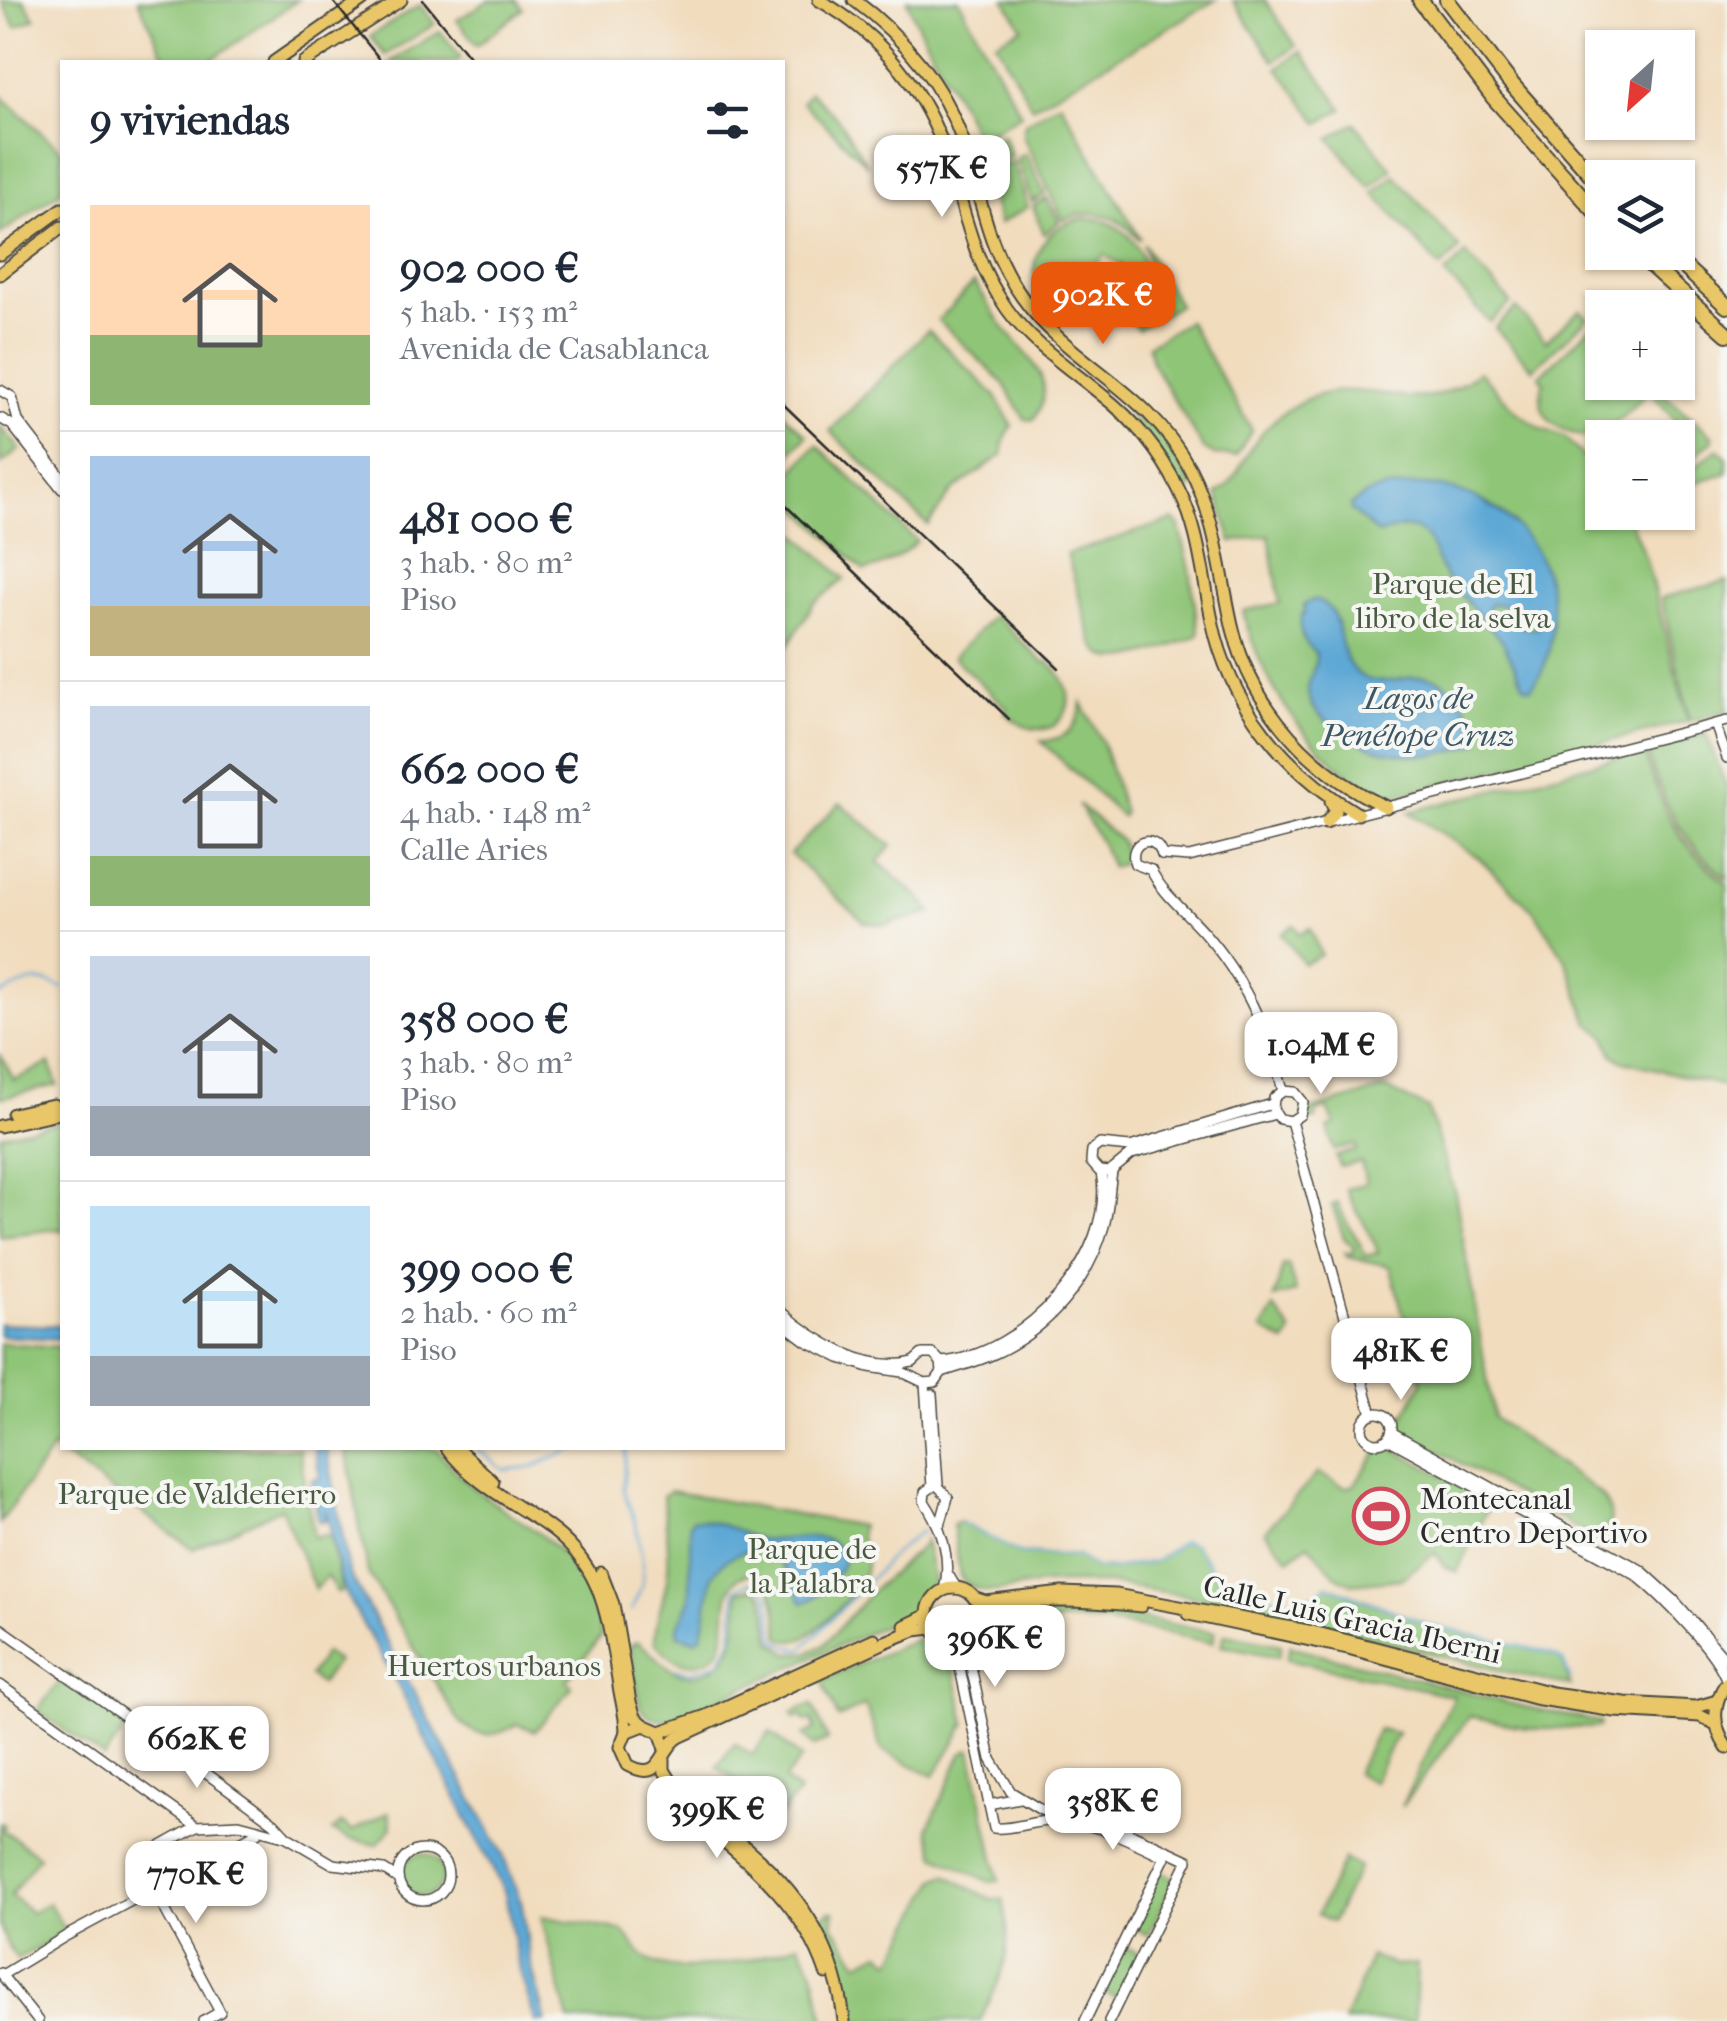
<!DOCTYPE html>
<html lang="es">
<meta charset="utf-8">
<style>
:root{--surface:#fff;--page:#f2f2f3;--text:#1f2937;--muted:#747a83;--line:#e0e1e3;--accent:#ea580c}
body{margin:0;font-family:"IM FELL French Canon",serif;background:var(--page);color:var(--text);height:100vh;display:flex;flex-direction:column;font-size:38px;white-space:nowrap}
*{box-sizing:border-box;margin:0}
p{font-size:32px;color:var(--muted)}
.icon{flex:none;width:55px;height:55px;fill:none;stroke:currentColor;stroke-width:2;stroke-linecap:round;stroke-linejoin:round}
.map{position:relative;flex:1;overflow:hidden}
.sheet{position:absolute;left:60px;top:60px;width:725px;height:1390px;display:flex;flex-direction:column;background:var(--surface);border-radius:0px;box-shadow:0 2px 8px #0004}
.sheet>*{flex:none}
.needle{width:65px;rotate:207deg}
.tools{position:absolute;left:1585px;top:30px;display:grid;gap:20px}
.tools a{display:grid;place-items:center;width:110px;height:110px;border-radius:0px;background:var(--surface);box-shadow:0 2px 8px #0004;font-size:50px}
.price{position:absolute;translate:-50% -85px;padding:0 22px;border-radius:20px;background:#fff;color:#222;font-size:32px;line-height:65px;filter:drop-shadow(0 2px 5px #0008)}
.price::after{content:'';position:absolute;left:50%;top:60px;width:30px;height:22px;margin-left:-15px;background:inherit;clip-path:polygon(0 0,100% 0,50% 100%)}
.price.active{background:var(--accent);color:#fff}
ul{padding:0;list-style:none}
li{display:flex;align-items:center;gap:30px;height:250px;padding:0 30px}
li+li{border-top:2px solid var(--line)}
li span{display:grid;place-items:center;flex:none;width:280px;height:200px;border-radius:0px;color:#555}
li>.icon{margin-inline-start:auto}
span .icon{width:120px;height:120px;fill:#fffc;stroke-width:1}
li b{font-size:42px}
h2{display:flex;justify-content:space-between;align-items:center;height:120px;padding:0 30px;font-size:42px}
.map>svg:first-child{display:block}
.green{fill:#8fc577;stroke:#5d7851;stroke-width:2.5;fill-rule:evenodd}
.water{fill:#5da8d5;stroke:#446a80;stroke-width:2.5;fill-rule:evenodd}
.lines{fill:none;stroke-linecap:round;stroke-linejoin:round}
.stream{stroke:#5da8d5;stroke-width:2.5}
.minor-casing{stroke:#494641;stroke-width:12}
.major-casing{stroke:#494641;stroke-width:15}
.highway-casing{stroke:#494641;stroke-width:18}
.minor{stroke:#fff;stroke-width:9}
.major{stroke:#e9c769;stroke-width:11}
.highway{stroke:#e9c769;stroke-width:14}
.tram{stroke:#2b2b2b;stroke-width:2.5}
.labels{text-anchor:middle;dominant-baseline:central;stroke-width:8;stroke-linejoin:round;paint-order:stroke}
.park-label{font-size:30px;fill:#495942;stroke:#f6f6f2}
.poi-label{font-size:30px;fill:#2b2b2b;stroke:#f6f6f2;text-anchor:start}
.street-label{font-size:30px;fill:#2b2b2b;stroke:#f6f6f2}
.water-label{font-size:32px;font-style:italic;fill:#3c5766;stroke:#f6f6f2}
</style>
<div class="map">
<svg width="1727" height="2021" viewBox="0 0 1727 2021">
<rect width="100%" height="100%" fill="#f6f6f2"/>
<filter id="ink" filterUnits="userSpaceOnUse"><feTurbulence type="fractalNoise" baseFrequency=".01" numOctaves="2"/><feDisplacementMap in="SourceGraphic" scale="20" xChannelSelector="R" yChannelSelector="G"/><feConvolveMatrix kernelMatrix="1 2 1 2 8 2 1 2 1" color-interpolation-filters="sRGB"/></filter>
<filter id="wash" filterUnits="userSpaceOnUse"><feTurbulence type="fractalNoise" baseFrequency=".0048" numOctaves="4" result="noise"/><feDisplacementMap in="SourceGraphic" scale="40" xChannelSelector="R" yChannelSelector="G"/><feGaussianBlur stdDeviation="2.25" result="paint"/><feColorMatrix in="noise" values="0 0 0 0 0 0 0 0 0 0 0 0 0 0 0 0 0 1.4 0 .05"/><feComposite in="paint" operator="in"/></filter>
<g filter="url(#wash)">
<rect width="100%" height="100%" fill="#f1dcbd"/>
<g class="green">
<path d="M1 0H24L35 19 16 27Z"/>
<path d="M138 0H298L208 62H167Z"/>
<path d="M489 0H516L523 9 477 45 457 20Z"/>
<path d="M907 0H959L1021 114 977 140C957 91 926 49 907 0Z"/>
<path d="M1005 0H1216L1032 107 996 42 1022 27Z"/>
<path d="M1265 0 1296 46 1274 61 1233 1Z"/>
<path d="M420 5 435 24 385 55 370 36Z"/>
<path d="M440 31 461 57 455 62H390Z"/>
<path d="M1301 51 1343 109 1319 123 1278 68Z"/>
<path d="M810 92 839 120 868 166 802 102Z"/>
<path d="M0 95 62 151V190L0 234Z"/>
<path d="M1060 102 1140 238 1139 239C1119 214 1092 207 1063 220L1023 136 1025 123Z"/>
<path d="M1355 123 1392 169 1370 187 1330 138Z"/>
<path d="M1003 135 1011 156 985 171 980 149Z"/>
<path d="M1025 154 1045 194 1032 202 1017 158Z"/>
<path d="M1013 161 1028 207 999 224 986 176Z"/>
<path d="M1395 175 1460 249 1440 268 1374 193Z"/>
<path d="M1047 198 1059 222 1044 234 1033 206Z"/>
<path d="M1086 218C1143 219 1168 290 1118 322 1073 321 1063 314 1035 281 1030 247 1054 222 1086 218ZM1104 255 1122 265 1113 281 1091 269Z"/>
<path d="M1143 243 1179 305 1138 329 1129 320C1151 296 1153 273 1143 243Z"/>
<path d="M1466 254 1511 303 1490 322 1445 274Z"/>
<path d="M974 283C985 298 994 315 1006 330 1029 358 1061 383 1033 420L1025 419 1004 384 938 320Z"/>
<path d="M1516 308 1546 341 1580 310 1588 318 1533 369 1495 328Z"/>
<path d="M1188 321 1252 430 1236 456 1214 455 1203 448 1152 363 1148 345Z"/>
<path d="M1593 325 1602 333V382L1650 383 1713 436V440L1678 470 1677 437 1683 430 1650 391 1596 441C1564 431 1530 423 1544 381L1539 376Z"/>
<path d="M928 330 995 395 1012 426 1005 438 1002 455 952 491 928 525 830 431Z"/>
<path d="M1479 371 1517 412 1540 428 1564 437 1602 476V512L1627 513 1646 560 1688 721 1390 797C1315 765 1263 689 1243 611L1280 603 1269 535 1232 542 1217 494C1235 482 1239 468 1249 451 1263 428 1283 410 1307 399 1376 371 1412 428 1479 371Z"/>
<path d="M1130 400 1164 439 1193 487 1185 491 1124 407Z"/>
<path d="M782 412 807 435 783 461H782Z"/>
<path d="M0 426 20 449 0 465Z"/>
<path d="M817 445 917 541C901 556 886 566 864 571L783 493V481Z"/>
<path d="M1717 449 1727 457V473L1678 487V481Z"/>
<path d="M782 520 845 579 814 603 783 653Z"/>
<path d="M1173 520 1179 524 1190 569 1199 635C1183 643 1126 664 1110 658 1100 655 1096 649 1092 641L1067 554Z"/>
<path d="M1727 581V711L1690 721 1661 598Z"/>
<path d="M994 615 1044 663 1048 661C1068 680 1079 706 1054 726 1036 734 1020 726 1005 713L1008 709 953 657Z"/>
<path d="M1082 703 1102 742 1124 813 1122 817 1041 741C1065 740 1079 727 1082 703Z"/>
<path d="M1706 734 1727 788V878C1683 844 1661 801 1647 749Z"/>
<path d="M1644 751C1661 808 1679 846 1727 883V1087L1624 1061 1613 1055 1605 1036 1589 1023 1566 960 1535 912 1479 858 1409 812Z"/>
<path d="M840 803 892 846 878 862 920 898 933 913 884 925 864 922 790 854Z"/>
<path d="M1078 804 1121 841 1126 862 1111 868 1101 843Z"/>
<path d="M1294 925 1301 934 1310 928 1321 955 1304 964 1282 934Z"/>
<path d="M0 1054 14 1080 50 1063 57 1085 0 1098Z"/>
<path d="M1385 1088 1428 1109 1455 1193 1494 1418 1600 1494C1615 1514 1613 1521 1601 1542L1401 1430 1399 1424 1422 1383 1390 1266 1347 1257 1345 1253 1352 1254 1354 1248 1344 1238 1332 1205 1338 1203C1345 1226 1359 1235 1365 1256L1378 1253C1372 1230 1356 1215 1346 1189L1366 1183 1361 1162 1340 1167 1336 1156 1357 1150 1356 1145 1334 1150 1328 1128 1335 1125 1328 1109 1316 1112V1119L1306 1120 1311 1110Z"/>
<path d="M62 1121V1231L58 1229 0 1236V1135Z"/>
<path d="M1288 1265 1296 1292 1274 1298 1283 1266Z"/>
<path d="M1274 1308 1292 1332 1286 1343 1262 1329Z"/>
<path d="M0 1343 62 1347V1448H299L314 1537 330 1535 342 1592 337 1593 327 1576 315 1589 281 1508 193 1549 53 1448 0 1523Z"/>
<path d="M346 1448H436C493 1528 581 1521 601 1636L567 1680 572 1687 535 1731 517 1724C496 1738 475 1740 457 1718L368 1573Z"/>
<path d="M1394 1449 1491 1501 1457 1572 1444 1566 1435 1553 1401 1579 1352 1584 1336 1576 1309 1544 1289 1559 1265 1531 1318 1473 1345 1487 1353 1486 1378 1451Z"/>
<path d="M670 1491 861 1526C856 1540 870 1556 865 1571 861 1589 813 1639 794 1641 789 1642 785 1640 780 1637 778 1619 776 1571 749 1574 744 1575 738 1577 735 1581 715 1605 742 1658 694 1663 677 1665 666 1654 655 1642 654 1618 667 1595 668 1570 670 1546 665 1520 663 1496Z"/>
<path d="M960 1522 1019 1553 1077 1556 1095 1568 1113 1569 1156 1561 1183 1541 1194 1544 1218 1577 1285 1601 1318 1594 1327 1585 1432 1626 1546 1652 1564 1661 1570 1686C1426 1656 1285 1609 1138 1588 1108 1583 1076 1582 1046 1584 1026 1585 1005 1593 985 1591 975 1589 966 1585 960 1576L953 1524Z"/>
<path d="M925 1539 934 1582 917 1611 674 1719C660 1722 648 1719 640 1707L630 1645 638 1642C650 1651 662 1665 675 1671 686 1676 694 1676 705 1672 739 1659 737 1622 739 1591L756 1587 764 1597 772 1641 788 1653H808L823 1646 871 1592 923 1545Z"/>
<path d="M1058 1613 1126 1616 1215 1632 1213 1643C1166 1633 1120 1621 1072 1621 1045 1621 1009 1631 986 1630L997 1619Z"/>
<path d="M1225 1634 1281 1645 1279 1657 1221 1645Z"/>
<path d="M925 1636 950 1652 966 1723 934 1776 882 1750 865 1705 838 1718 822 1680Z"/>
<path d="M1290 1646 1524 1707 1600 1722 1599 1727 1531 1729 1470 1716 1401 1807 1454 1696 1287 1659Z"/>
<path d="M325 1653 337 1661 320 1684 309 1676Z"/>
<path d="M66 1673 131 1721 104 1758 37 1711Z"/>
<path d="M812 1704 828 1740 814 1746 803 1735 815 1729 812 1720 806 1722 803 1717 794 1718 792 1713Z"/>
<path d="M1378 1729 1397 1733 1373 1782 1356 1773Z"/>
<path d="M770 1732 802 1758 784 1780 799 1792 780 1816 717 1766 735 1743 752 1755Z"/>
<path d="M969 1750H971L999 1881 990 1882 936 1855 928 1828 962 1754Z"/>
<path d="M389 1812 392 1827 377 1845 346 1838 332 1831 342 1823 352 1831Z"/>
<path d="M0 1822 5 1825 3 1830 39 1856 11 1895 31 1913 49 1903 66 1933 17 1959 8 1947 0 1926Z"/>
<circle cx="422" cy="1875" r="21"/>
<path d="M1344 1859 1359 1867 1332 1922 1317 1915Z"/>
<path d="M1160 1871 1176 1879 1148 1935 1133 1927Z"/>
<path d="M946 1875 991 1899H1003C1014 1953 1003 1974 980 2021H853L844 1973 823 1926V1917L830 1911 835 1912 833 1925 859 1963 880 1952 892 1961 936 1880Z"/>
<path d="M541 1916 623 1931C632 1943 642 1959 657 1964 692 1975 767 1958 799 1943L814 1974 825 2021H569Z"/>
<path d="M1123 1946 1140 1954 1118 1999 1102 1991Z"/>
<path d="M1371 1956 1395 1966 1417 1964 1415 2021H1344Z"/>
</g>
<g class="water">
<path d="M1427 485C1501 493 1556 547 1552 623 1551 647 1547 669 1531 688L1524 686 1503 642 1445 577 1426 536 1415 529 1402 527 1378 534 1351 510 1350 506C1371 486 1400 486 1427 485ZM1491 604C1509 604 1524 610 1538 622L1537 629 1525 628 1491 613 1487 609Z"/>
<path d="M1313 600C1346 605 1334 646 1352 668 1371 690 1392 679 1416 677 1453 673 1475 713 1479 743 1429 762 1381 760 1336 728 1326 721 1314 712 1310 700 1303 684 1317 671 1316 654 1303 641 1297 632 1302 614L1305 613 1304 605Z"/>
<path d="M0 1324 62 1326V1339L0 1336Z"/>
<path d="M315 1448H327L349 1572 502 1853 522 1905 530 1961 546 2021H535L518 1964 505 1893 394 1678 351 1604 341 1581 326 1509V1521H318L312 1480 320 1478Z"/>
<path d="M693 1519C719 1519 735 1533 760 1539 783 1544 826 1525 841 1552 845 1560 843 1566 837 1573 829 1585 817 1599 803 1603 794 1590 790 1572 779 1561 758 1540 724 1553 712 1577L702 1635 695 1640 679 1635 678 1627 690 1600V1523Z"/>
</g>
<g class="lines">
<g class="stream">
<path d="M0 995C23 984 38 974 62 988"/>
<path d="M476 1448 504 1470 532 1467 576 1448"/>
<path d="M626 1448 623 1489 636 1525 643 1564 642 1586 631 1611"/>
<path d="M960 1522 1019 1553 1077 1556 1095 1568 1113 1569 1156 1561 1183 1541 1194 1544 1218 1577 1285 1601 1318 1594 1327 1585 1432 1626 1546 1652 1564 1661 1570 1679"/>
<path d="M676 1669 691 1672 719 1663 732 1639 736 1589 748 1583H758L768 1595 775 1639 788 1647 802 1649 901 1547 922 1531"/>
</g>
</g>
</g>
<g filter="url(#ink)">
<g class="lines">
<g class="minor-casing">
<g id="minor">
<path d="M0 390 12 397 18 421 62 478"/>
<path d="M0 418 12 425 62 489"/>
<path d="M1715 724 1727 758"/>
<path d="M1162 855 1189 857 1727 721"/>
<path d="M1151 870C1163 895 1189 914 1207 936 1245 980 1269 1034 1283 1091"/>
<path d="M1151 870 1135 864C1127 841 1155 832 1162 855"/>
<path d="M1283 1091 1295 1092 1303 1102 1300 1115 1291 1121"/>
<path d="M1283 1091 1274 1098 1273 1109 1280 1119 1291 1121"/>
<path d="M1272 1104 1130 1147 1100 1144 1092 1150 1091 1162 1099 1171 1110 1172 1132 1154 1275 1114"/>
<path d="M1291 1121 1372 1414"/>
<path d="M782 1312C814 1340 868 1374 913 1362"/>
<path d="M782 1323 806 1341 840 1358 869 1367 902 1372 925 1383 935 1382 942 1372 941 1362 933 1354H922L913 1362"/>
<path d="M941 1362C1022 1356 1117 1257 1101 1172"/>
<path d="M942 1372C959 1366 977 1362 994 1354 1047 1330 1088 1283 1104 1226 1109 1208 1109 1190 1112 1172"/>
<path d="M925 1383 932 1487"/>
<path d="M932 1394 938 1486"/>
<circle cx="1377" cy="1428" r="15"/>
<path d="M1391 1432 1641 1570 1674 1600 1727 1661"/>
<path d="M1388 1439 1636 1575C1661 1595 1719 1653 1727 1682"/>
<path d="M938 1486 948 1497 941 1522"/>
<path d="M932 1487 925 1492 924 1501C942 1528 952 1557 944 1591"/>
<path d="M948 1574 957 1589"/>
<path d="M0 1628 224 1786 274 1823 287 1837 333 1864 384 1870 398 1879"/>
<path d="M967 1637 968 1653 991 1759 1011 1792 1041 1810 1110 1824 1188 1860 1109 2021"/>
<path d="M950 1640 958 1659 994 1828C1012 1830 1032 1821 1050 1821 1092 1820 1128 1839 1165 1857L1085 2021"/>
<path d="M0 1685 197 1826"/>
<path d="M989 1805 1020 1799"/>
<circle cx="423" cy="1875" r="25"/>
<path d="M0 1973 38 2021"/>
<path d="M2 1975 66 1936 257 1833"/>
<path d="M204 2021 220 2012 138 1859 197 1826 239 1824 284 1836"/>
</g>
</g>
<g class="major-casing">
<g id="major">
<path d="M819 0C883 36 926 92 949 162 966 216 973 261 1007 309 1033 345 1068 367 1102 395 1134 420 1160 452 1178 488 1200 531 1202 574 1212 620 1229 704 1285 771 1358 814"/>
<path d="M854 0C903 36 943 84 963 142 982 198 986 247 1022 297 1071 366 1147 388 1190 469 1217 521 1220 574 1233 629 1253 710 1313 773 1386 807"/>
<path d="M274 62 363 0"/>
<path d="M304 62 401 0"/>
<path d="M0 254 62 209"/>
<path d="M0 274 62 227"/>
<path d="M1326 823 1335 811 1331 801"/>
<path d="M13 1114 53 1105"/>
<path d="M0 1126 62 1112"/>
<path d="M447 1448C472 1482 509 1500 544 1524 603 1564 607 1614 618 1679 620 1697 626 1714 626 1732"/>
<path d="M457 1448 493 1482"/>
<path d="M601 1573 613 1604 630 1702 635 1717 644 1725"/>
<circle cx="954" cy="1614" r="26"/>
<path d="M974 1598 986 1602 1062 1593 1116 1595 1313 1632 1552 1693 1625 1703 1696 1707 1717 1701"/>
<path d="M1189 1614 1348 1648 1534 1698 1615 1711 1700 1716 1716 1724"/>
<path d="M979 1619C1007 1592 1104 1602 1141 1606"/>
<path d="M905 1626 928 1615"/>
<path d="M1727 1682C1712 1703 1712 1726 1727 1748"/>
<path d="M660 1732 706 1716 874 1639"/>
<path d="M666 1749 660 1732 644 1725 626 1732 620 1747 628 1765C663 1784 659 1749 679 1737L885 1642 915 1630 932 1628"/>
<path d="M664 1759V1770L674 1786C698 1811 726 1830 752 1853 803 1897 837 1953 844 2021"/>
<path d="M692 1814C747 1861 802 1901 826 1973"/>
</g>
</g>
<g class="highway-casing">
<g id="highway">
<path d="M1420 0 1494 98 1602 219"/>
<path d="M1447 0 1509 81 1602 187"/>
<path d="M1636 252 1727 334"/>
<path d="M1668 252 1727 306"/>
</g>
</g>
<use href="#minor" class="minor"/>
<use href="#major" class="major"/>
<use href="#highway" class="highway"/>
<g class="tram">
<path d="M332 0 382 62"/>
<path d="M423 0 473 62"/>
<path d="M782 403 1059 668"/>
<path d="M782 502 1009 719"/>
</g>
</g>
</g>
<defs>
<g id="stadium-ring" transform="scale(2.875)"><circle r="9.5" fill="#f6f6f2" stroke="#d1495b" stroke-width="1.5"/><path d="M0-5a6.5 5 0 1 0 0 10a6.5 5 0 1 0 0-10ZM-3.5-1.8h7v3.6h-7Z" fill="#d1495b"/></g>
</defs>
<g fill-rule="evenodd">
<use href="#stadium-ring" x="1381" y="1516"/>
</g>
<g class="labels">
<g class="park-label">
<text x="1453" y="584">Parque de El<tspan x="1453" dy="34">libro de la selva</tspan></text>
<text x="197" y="1494">Parque de Valdefierro</text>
<text x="812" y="1549">Parque de<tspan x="812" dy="34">la Palabra</tspan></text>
<text x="494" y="1666">Huertos urbanos</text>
</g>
<g class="poi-label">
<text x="1420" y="1499">Montecanal<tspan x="1420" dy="34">Centro Deportivo</tspan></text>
</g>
<g class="street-label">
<text transform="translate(1352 1620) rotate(13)">Calle Luis Gracia Iberni</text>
</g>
<g class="water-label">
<text x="1418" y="698">Lagos de<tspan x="1418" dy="37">Penélope Cruz</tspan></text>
</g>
</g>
</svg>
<div class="tools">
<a><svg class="needle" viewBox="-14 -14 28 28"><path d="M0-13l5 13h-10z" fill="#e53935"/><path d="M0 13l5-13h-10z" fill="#747a83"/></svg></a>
<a><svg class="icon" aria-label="layers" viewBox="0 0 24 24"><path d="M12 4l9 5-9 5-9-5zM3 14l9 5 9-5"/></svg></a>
<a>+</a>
<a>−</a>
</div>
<b class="price" style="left:942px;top:220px">557K €</b>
<b class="price active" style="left:1103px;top:347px">902K €</b>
<b class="price" style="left:1321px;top:1097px">1.04M €</b>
<b class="price" style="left:1401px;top:1403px">481K €</b>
<b class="price" style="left:995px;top:1690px">396K €</b>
<b class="price" style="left:197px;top:1791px">662K €</b>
<b class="price" style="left:1113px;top:1853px">358K €</b>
<b class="price" style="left:717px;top:1861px">399K €</b>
<b class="price" style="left:196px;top:1926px">770K €</b>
<section class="sheet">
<h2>9 viviendas<svg class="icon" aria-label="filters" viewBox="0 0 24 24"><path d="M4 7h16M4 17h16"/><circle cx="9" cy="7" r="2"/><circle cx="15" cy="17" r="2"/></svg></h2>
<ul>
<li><span style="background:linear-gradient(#ffd9b3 65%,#8fb573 0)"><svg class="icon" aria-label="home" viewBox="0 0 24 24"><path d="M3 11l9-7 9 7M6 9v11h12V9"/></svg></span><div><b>902 000 €</b><p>5 hab. · 153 m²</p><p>Avenida de Casablanca</p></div></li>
<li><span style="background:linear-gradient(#a9c7e8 75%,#c2b280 0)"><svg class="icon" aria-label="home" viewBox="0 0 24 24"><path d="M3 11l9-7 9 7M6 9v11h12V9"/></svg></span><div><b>481 000 €</b><p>3 hab. · 80 m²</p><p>Piso</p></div></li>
<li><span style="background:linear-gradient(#c9d6e8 75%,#8fb573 0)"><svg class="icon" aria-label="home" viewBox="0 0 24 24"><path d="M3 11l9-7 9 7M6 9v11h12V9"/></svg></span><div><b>662 000 €</b><p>4 hab. · 148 m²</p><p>Calle Aries</p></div></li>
<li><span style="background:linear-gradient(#c9d6e8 75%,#9aa5b1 0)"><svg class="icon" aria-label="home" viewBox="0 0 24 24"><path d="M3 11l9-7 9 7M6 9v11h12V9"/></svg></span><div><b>358 000 €</b><p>3 hab. · 80 m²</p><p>Piso</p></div></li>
<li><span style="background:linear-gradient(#bfe0f5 75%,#9aa5b1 0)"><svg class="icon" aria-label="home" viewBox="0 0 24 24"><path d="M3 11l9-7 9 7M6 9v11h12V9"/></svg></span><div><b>399 000 €</b><p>2 hab. · 60 m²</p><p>Piso</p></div></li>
</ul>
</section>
</div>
